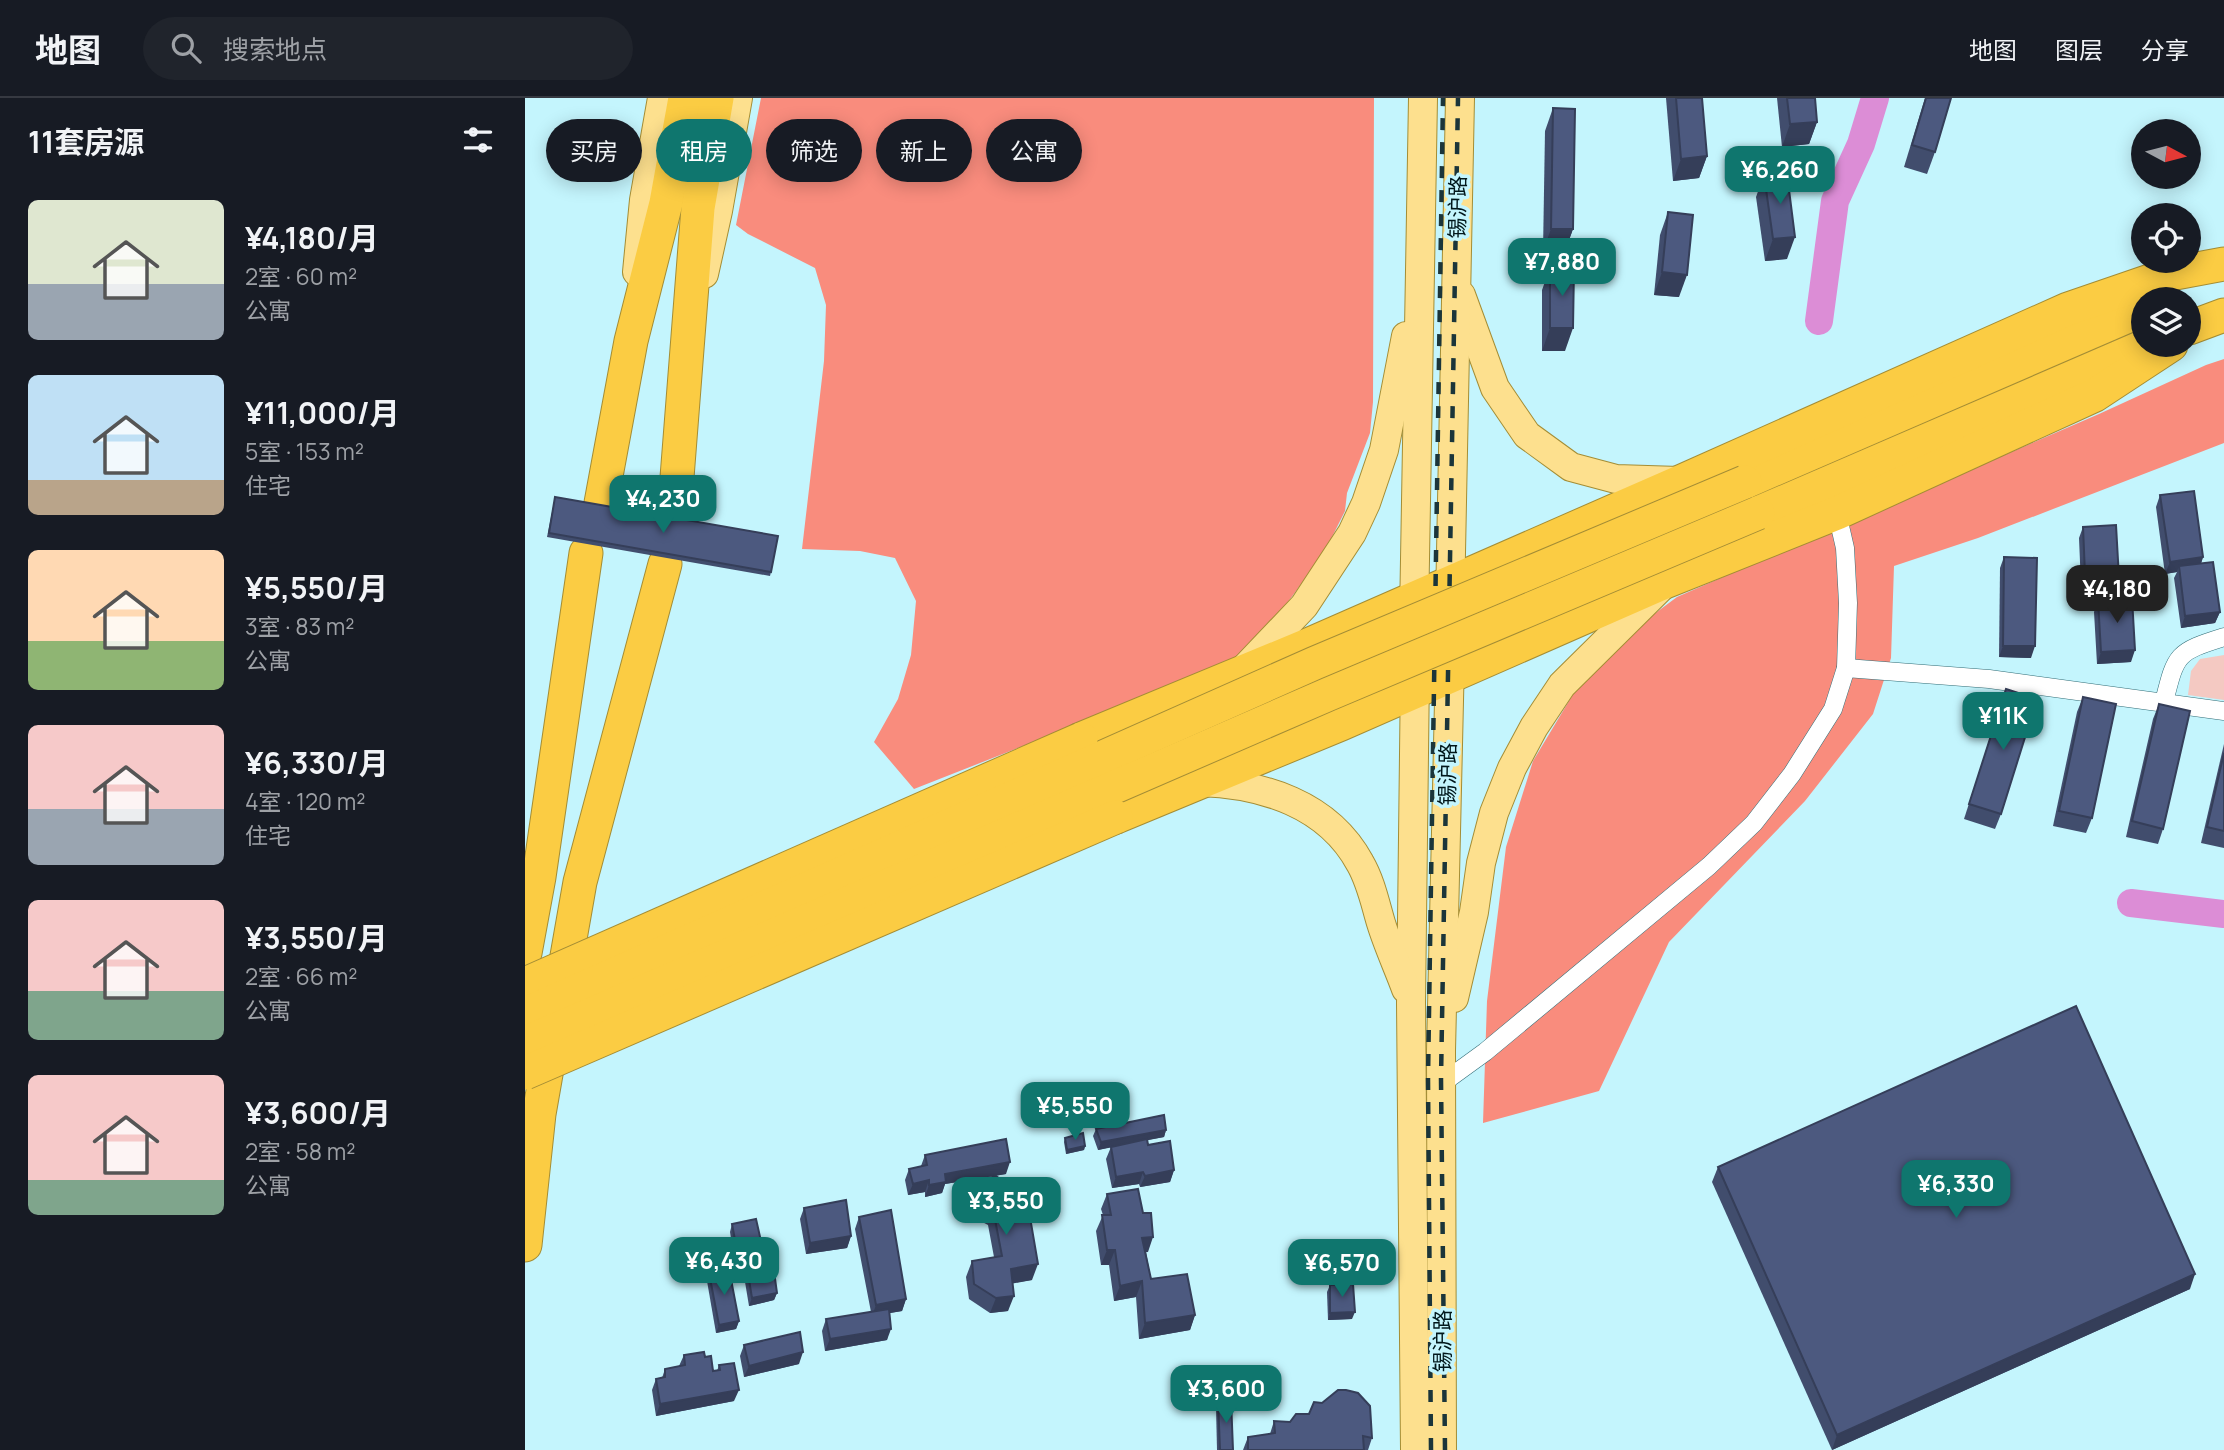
<!DOCTYPE html>
<html lang="zh">
<meta charset="utf-8">
<style>
:root{--surface:#171b24;--page:#20242c;--text:#f1f3f6;--muted:#9ea1a6;--line:#363941;--accent:#0f766e}
body{margin:0;font-family:Manrope,"Noto Sans SC",sans-serif;background:var(--page);color:var(--text);height:100vh;display:flex;flex-direction:column;font-size:26px;white-space:nowrap}
*{box-sizing:border-box;margin:0}
p{font-size:23px;color:var(--muted)}
.icon{flex:none;width:38px;height:38px;fill:none;stroke:currentColor;stroke-width:2;stroke-linecap:round;stroke-linejoin:round}
.map{position:relative;flex:1;overflow:hidden}
.drawer{display:flex;flex-direction:column;background:var(--surface);width:525px}
.drawer>*{flex:none}
.hud{position:absolute;left:21px;top:21px;width:665px;height:63px;display:flex;gap:14px}
.needle{width:46px;rotate:97deg}
.fabs{position:absolute;left:1606px;top:21px;display:grid;gap:14px}
.fabs a{display:grid;place-items:center;width:70px;height:70px;border-radius:50%;background:var(--surface);box-shadow:0 4px 18px #0003;font-size:35px}
.price{position:absolute;translate:-50% -60px;padding:0 16px;border-radius:14px;background:var(--accent);color:#fff;font-size:23px;line-height:46px;filter:drop-shadow(0 2px 4px #0008)}
.price::after{content:'';position:absolute;left:50%;top:42px;width:21px;height:16px;margin-left:-10px;background:inherit;clip-path:polygon(0 0,100% 0,50% 100%)}
.price.current{background:#222;color:#fff}
ul{padding:0;list-style:none}
li{display:flex;align-items:center;gap:21px;height:175px;padding:0 28px}
li span{display:grid;place-items:center;flex:none;width:196px;height:140px;border-radius:10px;color:#555}
li>.icon{margin-inline-start:auto}
span .icon{width:84px;height:84px;fill:#fffc;stroke-width:1}
li b{font-size:30px}
h2{display:flex;justify-content:space-between;align-items:center;height:84px;padding:0 28px;font-size:30px}
.tag{padding:0 24px;border-radius:32px;background:var(--surface);box-shadow:0 4px 18px #0003;font-size:24px;line-height:63px}
.tag.current{background:var(--accent);color:#fff}
header{display:flex;align-items:center;gap:42px;box-sizing:border-box;height:98px;padding:0 35px;background:var(--surface);border-bottom:2px solid var(--line)}
header strong{font-size:33px}
nav{display:flex;gap:38px;margin-inline-start:auto;font-size:24px}
.search{width:490px;height:63px;background:var(--page);display:flex;align-items:center;gap:18px;box-sizing:border-box;padding:0 24px;border-radius:38px;color:var(--muted);font-size:26px}
main{display:flex;flex:1;min-height:0}
.map>svg:first-child{display:block}
.green{fill:#f4c9c2}
.forest{fill:#f98c7d}
.lines{fill:none;stroke-linecap:round;stroke-linejoin:round}
.river{stroke:#dc8dd6;stroke-width:28}
.street-casing{stroke:#316d77;stroke-width:19}
.primary-casing{stroke:#a48d35;stroke-width:30}
.highway-casing{stroke:#a48d35;stroke-width:35}
.street{stroke:#fff;stroke-width:18}
.primary{stroke:#fde08e;stroke-width:28}
.highway{stroke:#fbcc43;stroke-width:33}
.rail{stroke:#1b353a;stroke-width:4.5;stroke-dasharray:12 12;stroke-linecap:butt}
.highway-bridge-casing{stroke:#a48d35;stroke-width:35;stroke-linecap:butt}
.highway-bridge{stroke:#fbcc43;stroke-width:33}
.wall{fill:#414d6d}
.shaded-wall{fill:#353e59}
.building{fill:#4c597f;stroke:#353e59;stroke-width:2}
.labels{text-anchor:middle;dominant-baseline:central;stroke-width:7;stroke-linejoin:round;paint-order:stroke}
.street-label{font-size:21px;fill:#01171b;stroke:#c4f5fd}
</style>
<header>
<strong>地图</strong>
<div class="search"><svg class="icon" aria-label="search" viewBox="0 0 24 24"><circle cx="10" cy="10" r="6"/><path d="M15 15l6 6"/></svg>搜索地点</div>
<nav><a>地图</a><a>图层</a><a>分享</a></nav>
</header>
<main>
<section class="drawer">
<h2>11套房源<svg class="icon" aria-label="filters" viewBox="0 0 24 24"><path d="M4 7h16M4 17h16"/><circle cx="9" cy="7" r="2"/><circle cx="15" cy="17" r="2"/></svg></h2>
<ul>
<li><span style="background:linear-gradient(#dfe7d0 60%,#9aa5b1 0)"><svg class="icon" aria-label="home" viewBox="0 0 24 24"><path d="M3 11l9-7 9 7M6 9v11h12V9"/></svg></span><div><b>¥4,180/月</b><p>2室 · 60 m²</p><p>公寓</p></div></li>
<li><span style="background:linear-gradient(#bfe0f5 75%,#b9a48a 0)"><svg class="icon" aria-label="home" viewBox="0 0 24 24"><path d="M3 11l9-7 9 7M6 9v11h12V9"/></svg></span><div><b>¥11,000/月</b><p>5室 · 153 m²</p><p>住宅</p></div></li>
<li><span style="background:linear-gradient(#ffd9b3 65%,#8fb573 0)"><svg class="icon" aria-label="home" viewBox="0 0 24 24"><path d="M3 11l9-7 9 7M6 9v11h12V9"/></svg></span><div><b>¥5,550/月</b><p>3室 · 83 m²</p><p>公寓</p></div></li>
<li><span style="background:linear-gradient(#f6c9c9 60%,#9aa5b1 0)"><svg class="icon" aria-label="home" viewBox="0 0 24 24"><path d="M3 11l9-7 9 7M6 9v11h12V9"/></svg></span><div><b>¥6,330/月</b><p>4室 · 120 m²</p><p>住宅</p></div></li>
<li><span style="background:linear-gradient(#f6c9c9 65%,#7fa58c 0)"><svg class="icon" aria-label="home" viewBox="0 0 24 24"><path d="M3 11l9-7 9 7M6 9v11h12V9"/></svg></span><div><b>¥3,550/月</b><p>2室 · 66 m²</p><p>公寓</p></div></li>
<li><span style="background:linear-gradient(#f6c9c9 75%,#7fa58c 0)"><svg class="icon" aria-label="home" viewBox="0 0 24 24"><path d="M3 11l9-7 9 7M6 9v11h12V9"/></svg></span><div><b>¥3,600/月</b><p>2室 · 58 m²</p><p>公寓</p></div></li>
</ul>
</section>
<div class="map">
<svg width="1699" height="1352" viewBox="0 0 1699 1352">
<rect width="100%" height="100%" fill="#c4f5fd"/>
<path class="green" d="M1699 557V602L1663 597 1666 573 1675 561Z"/>
<g class="forest">
<path d="M236 0H849L848 304 845 335 822 395 820 413 800 453 750 522 704 567 389 691 349 644 373 601 386 557 391 503 370 460 335 453 277 451 299 263 301 207 290 170 223 136 211 127Z"/>
<path d="M1699 261V345L1453 440 1369 468 1366 560 1348 616 1280 703 1144 844 1074 993 958 1025 962 903 981 749 1008 663 1050 593 1097 540 1152 499 1574 316 1681 267Z"/>
</g>
<g class="lines">
<g class="river">
<path d="M1294 223 1310 103 1336 46 1350 0"/>
<path d="M1606 805 1699 816"/>
</g>
<g class="street-casing">
<g id="street">
<path d="M1321 570 1464 581 1699 613"/>
<path d="M1639 604C1651 556 1651 554 1699 539"/>
<path d="M916 986 960 954 1184 768 1229 725 1267 676 1308 611 1321 570 1323 505 1320 450 1312 415"/>
</g>
</g>
<g class="primary-casing">
<g id="primary">
<path d="M112 174 119 102 137 0"/>
<path d="M179 176 193 113 213 0"/>
<path d="M936 197 970 290 1002 337 1046 369 1091 381 1154 383"/>
<path d="M925 505 935 0"/>
<path d="M889 519 898 0"/>
<path d="M719 571 779 508 827 435 841 405 859 352 881 238"/>
<path d="M890 573 886 905 890 1352"/>
<path d="M675 684C738 686 803 706 835 765 846 784 850 805 856 825 863 848 873 869 881 891"/>
<path d="M929 900 949 814 956 765 969 715 987 670 1009 629 1037 587 1136 489"/>
<path d="M917 1352 916 953 925 559"/>
</g>
</g>
<g class="highway-casing">
<g id="highway">
<path d="M1664 230 1699 217"/>
<path d="M1220 384 1619 211"/>
<path d="M76 405 106 243 141 105 160 0"/>
<path d="M1233 415 1613 251"/>
<path d="M149 418 173 110 192 0"/>
<path d="M556 641 783 547 1157 383 1543 211 1645 176 1699 166"/>
<path d="M591 719 816 626 1140 484 1312 415 1570 297 1646 247"/>
<path d="M0 855 14 779 61 455"/>
<path d="M36 892 55 784 140 466"/>
<path d="M0 1147 14 1016 27 942"/>
</g>
</g>
<use href="#street" class="street"/>
<use href="#primary" class="primary"/>
<use href="#highway" class="highway"/>
<g class="rail">
<path d="M906 1352 903 981 918 0"/>
<path d="M920 1352 916 981 933 0"/>
</g>
<g class="highway-bridge-casing">
<g id="highway-bridge">
<path d="M0 886 556 641"/>
<path d="M0 916 790 565 1220 384"/>
<path d="M0 945 804 596 1233 415"/>
<path d="M0 975 591 719"/>
</g>
</g>
<use href="#highway-bridge" class="highway-bridge"/>
</g>
<g class="wall">
<path d="M1141 0H1177L1182 58 1174 80 1148 83Z"/>
<path d="M1252 0H1290L1292 24 1284 46 1257 49Z"/>
<path d="M1400 0H1426L1410 54 1402 76 1379 69Z"/>
<path d="M1028 10 1048 131 1040 153H1018L1020 33Z"/>
<path d="M1239 77 1262 161 1240 163 1231 99Z"/>
<path d="M1143 114 1154 199 1129 197 1135 137Z"/>
<path d="M1025 170 1040 253H1017V192Z"/>
<path d="M1635 397 1678 459 1676 466 1695 514 1690 525 1656 530 1649 480 1652 474 1640 476 1631 409Z"/>
<path d="M30 399 246 474 245 478 22 439Z"/>
<path d="M1558 429 1595 498 1594 501 1606 564 1572 566 1569 514 1570 511 1557 512 1554 440Z"/>
<path d="M1479 459 1506 560 1474 559 1475 470Z"/>
<path d="M1481 591 1476 716 1470 731 1439 721Z"/>
<path d="M1558 599 1567 720 1561 735 1528 728 1552 614Z"/>
<path d="M1634 606 1638 731 1633 746 1601 739 1628 621Z"/>
<path d="M1699 646V750L1676 745Z"/>
<path d="M571 1031 641 1032 639 1039 622 1042 623 1047 649 1072 645 1084 615 1089 614 1086 587 1090 581 1061 586 1049 573 1052 568 1038Z"/>
<path d="M540 1040 560 1048 559 1052 541 1056 539 1044Z"/>
<path d="M400 1057 481 1076 420 1086 417 1095 400 1099V1094L383 1097 380 1082 384 1071 396 1068Z"/>
<path d="M1193 1069 1665 1191 1307 1352 1187 1084Z"/>
<path d="M459 1081 507 1182 487 1185 483 1213 465 1215 444 1201 441 1179 447 1163 469 1159 463 1127 448 1119 447 1108Z"/>
<path d="M582 1096 623 1154H621L626 1181 670 1217 665 1232 614 1241 611 1199 589 1203 584 1167H576L571 1133 578 1117 576 1111Z"/>
<path d="M279 1110 326 1138 322 1150 281 1156 275 1121Z"/>
<path d="M334 1119 381 1201 377 1213 365 1215 362 1242 300 1253 297 1233 301 1221 346 1214 330 1131Z"/>
<path d="M207 1126 238 1152 235 1160 210 1166 205 1134Z"/>
<path d="M221 1164 252 1195 249 1202 224 1208 218 1172Z"/>
<path d="M184 1175 214 1223 211 1231 191 1235 182 1183Z"/>
<path d="M805 1187 827 1221 803 1222 802 1194Z"/>
<path d="M219 1247 274 1266 219 1279 215 1258Z"/>
<path d="M159 1257 180 1259 188 1273H192L194 1267 209 1303 131 1318 127 1292 131 1281 137 1280 140 1271 154 1268Z"/>
<path d="M693 1302 708 1352H692L691 1309Z"/>
<path d="M749 1323 847 1340 843 1352H718L723 1339 745 1336Z"/>
</g>
<g class="shaded-wall">
<path d="M1292 24 1284 46 1257 49 1265 26Z"/>
<path d="M1182 58 1174 80 1148 83 1156 61Z"/>
<path d="M1026 131H1048L1040 153H1018Z"/>
<path d="M1270 139 1262 161 1240 163 1248 141Z"/>
<path d="M1137 174 1162 177 1154 199 1129 197Z"/>
<path d="M1025 230H1048L1040 253H1017Z"/>
<path d="M1678 459 1674 471 1654 468 1652 474 1640 476 1645 464Z"/>
<path d="M1595 498 1590 510 1573 502 1570 511 1557 512 1561 500Z"/>
<path d="M1695 514 1690 525 1656 530 1660 518Z"/>
<path d="M1478 548H1510L1506 560 1474 559Z"/>
<path d="M1610 552 1606 564 1572 566 1576 554Z"/>
<path d="M641 1032 639 1039 573 1052 576 1044Z"/>
<path d="M560 1048 559 1052 541 1056 542 1052Z"/>
<path d="M485 1064 481 1076 420 1086 417 1095 400 1099 404 1087 420 1076Z"/>
<path d="M649 1072 645 1084 615 1089 620 1078Z"/>
<path d="M618 1074 614 1086 587 1090 591 1079Z"/>
<path d="M404 1082 400 1094 383 1097 388 1086Z"/>
<path d="M326 1138 322 1150 281 1156 285 1145Z"/>
<path d="M628 1139 623 1154 612 1155 617 1140Z"/>
<path d="M238 1152 235 1160 210 1166 213 1158Z"/>
<path d="M582 1152H590L584 1167H576Z"/>
<path d="M513 1166 507 1182 480 1187 486 1171Z"/>
<path d="M1670 1176 1665 1191 1307 1352 1312 1337Z"/>
<path d="M617 1183 611 1199 589 1203 595 1188Z"/>
<path d="M252 1195 249 1202 224 1208 227 1200Z"/>
<path d="M489 1198 483 1213 465 1215 471 1200Z"/>
<path d="M381 1201 377 1213 347 1218 351 1207Z"/>
<path d="M830 1214 827 1221 803 1222 805 1215Z"/>
<path d="M670 1217 665 1232 614 1241 620 1225Z"/>
<path d="M214 1223 211 1231 191 1235 194 1227Z"/>
<path d="M366 1231 362 1242 300 1253 305 1241Z"/>
<path d="M278 1254 274 1266 219 1279 224 1268Z"/>
<path d="M214 1292 209 1303 131 1318 135 1306Z"/>
</g>
<g class="building">
<path d="M1151 0H1177L1182 58 1156 61Z"/>
<path d="M1262 0H1290L1292 24 1265 26Z"/>
<path d="M1401 0H1426L1410 54 1387 47Z"/>
<path d="M1028 10 1050 11 1048 131H1026Z"/>
<path d="M1262 76 1270 139 1248 141 1239 77Z"/>
<path d="M1143 114 1168 117 1162 177 1137 174Z"/>
<path d="M1025 170H1049L1048 230H1025Z"/>
<path d="M1669 393 1678 459 1645 464 1635 397Z"/>
<path d="M30 399 253 438 246 474 24 435Z"/>
<path d="M1591 427 1595 498 1561 500 1558 429Z"/>
<path d="M1479 459 1512 460 1510 548H1478Z"/>
<path d="M1688 464 1695 514 1660 518 1654 468Z"/>
<path d="M1607 500 1610 552 1576 554 1573 502Z"/>
<path d="M1481 591 1512 601 1476 716 1444 706Z"/>
<path d="M1558 599 1591 606 1567 720 1534 713Z"/>
<path d="M1634 606 1665 613 1638 731 1607 723Z"/>
<path d="M1699 655V733L1682 729Z"/>
<path d="M1551 908 1670 1176 1312 1337 1193 1069Z"/>
<path d="M639 1017 641 1032 576 1044 571 1031Z"/>
<path d="M558 1035 560 1048 542 1052 540 1040Z"/>
<path d="M481 1041 485 1064 420 1076 421 1084 404 1087V1082L388 1086 384 1071 402 1067 400 1057Z"/>
<path d="M622 1041 623 1047 645 1043 649 1072 620 1078 618 1074 591 1079 586 1049Z"/>
<path d="M471 1078 482 1086 499 1084 513 1166 486 1171 489 1198 471 1200 449 1186 447 1163 477 1158 468 1111 453 1104 452 1093 459 1081Z"/>
<path d="M613 1091 618 1115H626L628 1139 617 1140 626 1181 662 1176 670 1217 620 1225 617 1183 595 1188 590 1152H582L577 1117H586L582 1096Z"/>
<path d="M321 1102 326 1138 285 1145 279 1110Z"/>
<path d="M366 1112 381 1201 351 1207 334 1119Z"/>
<path d="M231 1121 238 1152 213 1158 207 1126Z"/>
<path d="M247 1159 252 1195 227 1200 221 1164Z"/>
<path d="M204 1171 214 1223 194 1227 184 1175Z"/>
<path d="M828 1186 830 1214 805 1215V1187Z"/>
<path d="M364 1211 366 1231 305 1241 301 1221Z"/>
<path d="M275 1234 278 1254 224 1268 219 1247Z"/>
<path d="M179 1254 180 1259 186 1258 188 1273 195 1272 194 1267 209 1265 214 1292 135 1306 131 1281 140 1279V1271L160 1267 159 1257Z"/>
<path d="M813 1292H821L833 1295 845 1308 847 1340 838 1338 839 1352H723V1339L750 1335 749 1323 765 1324 771 1316H784L789 1304 797 1305Z"/>
<path d="M706 1301 708 1352H695L693 1302Z"/>
</g>
<g class="labels">
<g class="street-label">
<text transform="translate(932 109) rotate(-89)">锡沪路</text>
<text transform="translate(922 676) rotate(-89)">锡沪路</text>
<text transform="translate(917 1243) rotate(-90)">锡沪路</text>
</g>
</g>
</svg>
<div class="fabs">
<a><svg class="needle" viewBox="-14 -14 28 28"><path d="M0-13l5 13h-10z" fill="#e53935"/><path d="M0 13l5-13h-10z" fill="#9ea1a6"/></svg></a>
<a><svg class="icon" aria-label="locate" viewBox="0 0 24 24"><circle cx="12" cy="12" r="6"/><path d="M12 2v4M12 18v4M2 12h4M18 12h4"/></svg></a>
<a><svg class="icon" aria-label="layers" viewBox="0 0 24 24"><path d="M12 4l9 5-9 5-9-5zM3 14l9 5 9-5"/></svg></a>
</div>
<b class="price" style="left:1255px;top:108px">¥6,260</b>
<b class="price" style="left:1037px;top:200px">¥7,880</b>
<b class="price" style="left:138px;top:437px">¥4,230</b>
<b class="price current" style="left:1592px;top:527px">¥4,180</b>
<b class="price" style="left:1478px;top:654px">¥11K</b>
<b class="price" style="left:550px;top:1044px">¥5,550</b>
<b class="price" style="left:1431px;top:1122px">¥6,330</b>
<b class="price" style="left:481px;top:1139px">¥3,550</b>
<b class="price" style="left:199px;top:1199px">¥6,430</b>
<b class="price" style="left:817px;top:1201px">¥6,570</b>
<b class="price" style="left:701px;top:1327px">¥3,600</b>
<div class="hud">
<a class="tag">买房</a>
<a class="tag current">租房</a>
<a class="tag">筛选</a>
<a class="tag">新上</a>
<a class="tag">公寓</a>
</div>
</div>
</main>
